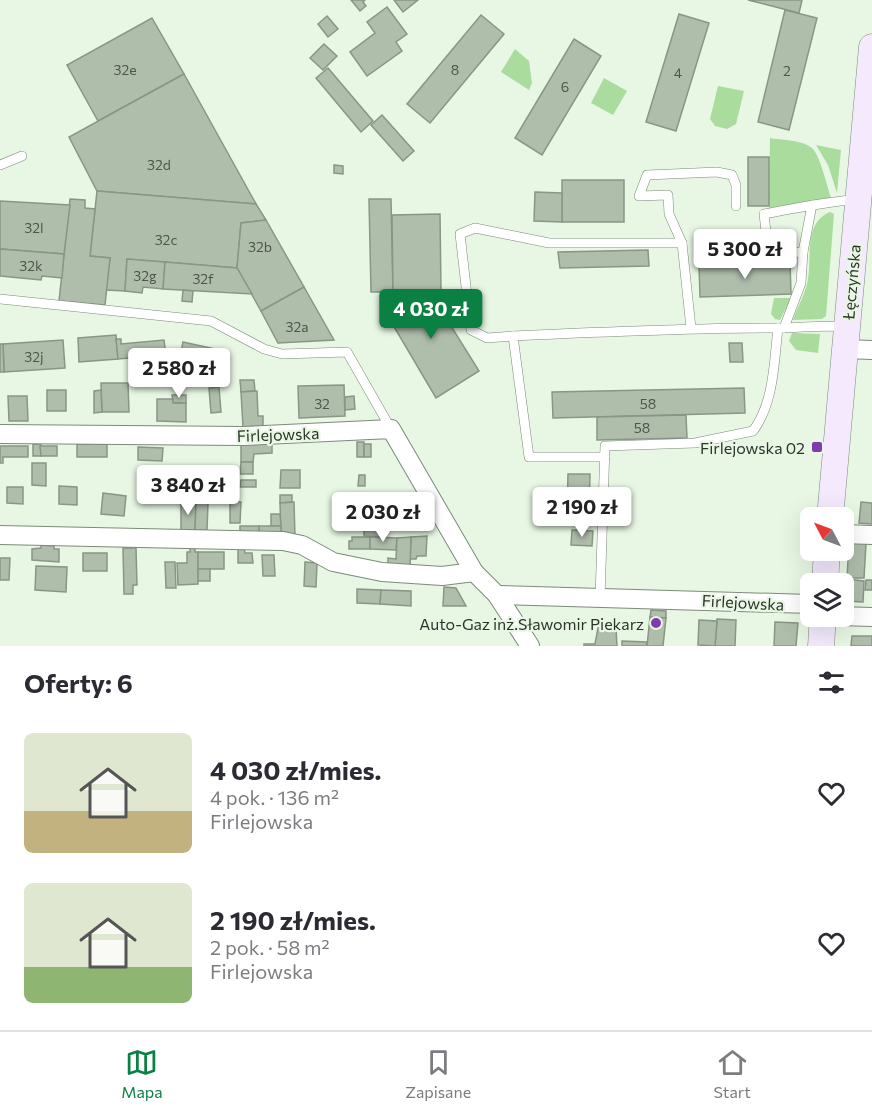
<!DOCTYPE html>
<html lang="pl">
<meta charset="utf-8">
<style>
:root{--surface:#fff;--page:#f7f7f7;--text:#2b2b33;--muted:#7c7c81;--line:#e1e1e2;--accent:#0b8043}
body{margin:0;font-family:Commissioner,sans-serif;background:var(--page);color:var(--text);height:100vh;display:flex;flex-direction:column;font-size:22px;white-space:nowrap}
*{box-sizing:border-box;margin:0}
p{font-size:20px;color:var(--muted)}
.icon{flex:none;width:33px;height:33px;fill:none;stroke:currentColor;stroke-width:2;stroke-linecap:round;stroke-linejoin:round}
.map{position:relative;height:646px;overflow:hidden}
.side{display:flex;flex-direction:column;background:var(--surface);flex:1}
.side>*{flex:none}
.needle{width:39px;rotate:311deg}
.fabs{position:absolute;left:800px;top:507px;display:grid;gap:12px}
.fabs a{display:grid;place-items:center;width:54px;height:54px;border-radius:9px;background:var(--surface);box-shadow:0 6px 24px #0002;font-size:30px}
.price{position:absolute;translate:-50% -51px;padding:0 14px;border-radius:6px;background:#fff;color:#222;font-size:20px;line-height:39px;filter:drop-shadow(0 2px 3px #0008)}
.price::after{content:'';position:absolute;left:50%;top:36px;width:18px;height:14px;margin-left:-9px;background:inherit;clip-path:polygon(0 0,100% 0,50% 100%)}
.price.selected{background:var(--accent);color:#fff}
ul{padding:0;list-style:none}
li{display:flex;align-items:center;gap:18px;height:150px;padding:0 24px}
li span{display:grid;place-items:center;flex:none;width:168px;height:120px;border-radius:9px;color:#555}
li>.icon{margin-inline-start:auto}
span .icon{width:72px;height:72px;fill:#fffc;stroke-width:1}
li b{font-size:26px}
h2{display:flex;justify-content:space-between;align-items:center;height:72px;padding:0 24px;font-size:26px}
.dock{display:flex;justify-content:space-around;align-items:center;height:84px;border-top:2px solid var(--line);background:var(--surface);font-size:16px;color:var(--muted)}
.dock a{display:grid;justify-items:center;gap:3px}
.dock .selected{color:var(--accent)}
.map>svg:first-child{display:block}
.green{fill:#a9dc9d}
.building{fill:#afbdab;stroke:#889685;stroke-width:1.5}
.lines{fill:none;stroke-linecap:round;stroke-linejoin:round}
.lane-casing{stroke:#7c8a79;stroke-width:10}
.street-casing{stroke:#7c8a79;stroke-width:20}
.secondary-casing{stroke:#7c8a79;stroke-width:27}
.lane{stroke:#fff;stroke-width:9}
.street{stroke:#fff;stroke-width:18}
.secondary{stroke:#f4e9fd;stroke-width:26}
.poi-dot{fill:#823bae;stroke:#e8f7e4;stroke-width:2}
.labels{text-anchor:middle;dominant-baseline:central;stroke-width:4.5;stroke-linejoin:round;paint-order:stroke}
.number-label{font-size:14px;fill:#4e564c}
.street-label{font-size:16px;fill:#2d332c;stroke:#e8f7e4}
.poi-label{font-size:16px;fill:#2d332c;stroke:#e8f7e4;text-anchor:end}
</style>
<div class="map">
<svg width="872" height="646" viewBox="0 0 872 646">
<rect width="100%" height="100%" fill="#e8f7e4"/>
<g class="green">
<path d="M515 49 529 61 532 83 529 90 501 72Z"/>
<path d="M604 78 627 91 613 115 591 103Z"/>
<path d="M718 86 744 91 736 124 727 129 715 126 710 119Z"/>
<path d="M770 138C782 140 802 140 812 148 820 155 827 186 831 198L769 208Z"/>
<path d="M816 145 841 150 837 193 828 165Z"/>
<path d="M830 212 834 214 826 316 822 319 793 320C797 308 804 296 807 284 813 261 802 223 830 212Z"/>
<path d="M774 298H791L780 320 775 319 771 314Z"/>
<path d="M792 333 820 334 818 353 796 350 789 341Z"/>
</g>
<g class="building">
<path d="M351 0H365L363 2 366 6 360 11Z"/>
<path d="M394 0H418L403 12Z"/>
<path d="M748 0H802L799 13Z"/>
<path d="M387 7 407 34 396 42 402 51 367 76 350 52 375 33 367 22Z"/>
<path d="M785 10 817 18 789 130 758 122Z"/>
<path d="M679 14 709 23 676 131 646 122Z"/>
<path d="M481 15 504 34 430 123 407 104Z"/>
<path d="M327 16 338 29 328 37 318 24Z"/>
<path d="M152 18 184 74 98 121 67 65Z"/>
<path d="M574 39 601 56 542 155 515 138Z"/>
<path d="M324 44 337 56 323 70 310 58Z"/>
<path d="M328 68 373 121 361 132 316 78Z"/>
<path d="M184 74 256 204 97 191 69 137Z"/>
<path d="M382 115 414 151 403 161 371 125Z"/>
<rect x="748" y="157" width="21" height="49"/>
<path d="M334 165 343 166V174L334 173Z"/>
<rect x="562" y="180" width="62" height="42"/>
<path d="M97 191 256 204 266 220 241 223 237 268 127 259 125 291 106 290 110 258 90 256Z"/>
<path d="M535 192 562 193V222L534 221Z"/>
<path d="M70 199 85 200V208L95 209 90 256 110 258 105 305 59 301Z"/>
<path d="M369 199H391L393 292H371Z"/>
<path d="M0 201 70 205 64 254 0 249Z"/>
<path d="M440 214 441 291 393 292 392 215Z"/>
<path d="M266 220 304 287 261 311 237 268 241 223Z"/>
<path d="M746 238 747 264 699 265 698 239Z"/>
<path d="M0 249 64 254 62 278 42 276 41 280 0 276Z"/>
<path d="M648 250 649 266 560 268 558 252Z"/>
<path d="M127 259 165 262 163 289 143 287 142 293 125 291Z"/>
<path d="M165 262 237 268 252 294 163 289Z"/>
<path d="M790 262 791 294 700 297 699 265Z"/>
<path d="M304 287 334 340 278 343 261 311Z"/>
<path d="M183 290 193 291 192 302 182 301Z"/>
<path d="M441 291V310L479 371 436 398 393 325V292Z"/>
<path d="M116 335 118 359 79 362 78 338Z"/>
<path d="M116 339H121V344L164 340 166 355 118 359Z"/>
<path d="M63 340 65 368 4 372 3 344Z"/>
<path d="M183 342 220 350 217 364 180 357Z"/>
<path d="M729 343H742L743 362H730Z"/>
<path d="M0 344H3L4 372H0Z"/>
<path d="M240 380H254L255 391 241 392Z"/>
<path d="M101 383H128L129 412H102Z"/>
<path d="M344 385 345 416 299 418 298 386Z"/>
<path d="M219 387 221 412 211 413 209 388Z"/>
<path d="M744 388 745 413 553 418 552 392Z"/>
<rect x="47" y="390" width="19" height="21"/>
<path d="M101 390 102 412 94 413V391Z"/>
<path d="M257 391 258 416H263V426L243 427 241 392Z"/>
<path d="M172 395H186V403H173Z"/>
<path d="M8 396H27L28 421H9Z"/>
<path d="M354 396 355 409 345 410V397Z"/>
<path d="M157 399H173V403H186V422L157 421Z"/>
<path d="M686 415 687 438 597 440V417Z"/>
<path d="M272 440V453L254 454 253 462H241V441Z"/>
<rect x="357" y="442" width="7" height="15"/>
<rect x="33" y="444" width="8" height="12"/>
<rect x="77" y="444" width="30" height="13"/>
<rect x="364" y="444" width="7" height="13"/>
<path d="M0 446H28V457H3V463H0Z"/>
<path d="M40 446H57V456H41Z"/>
<path d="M138 447 163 448 162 461 138 460Z"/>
<path d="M241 462H253V474H240Z"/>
<path d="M32 463H46V486L32 485Z"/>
<path d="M184 468 196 469V485H184Z"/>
<path d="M281 470H300V488H280Z"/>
<path d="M568 474H590L589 513H567Z"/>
<path d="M359 475H365V486H358Z"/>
<path d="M241 480H256V487H240Z"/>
<path d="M59 486 77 487V505L59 504Z"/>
<path d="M7 487H23V504L7 503Z"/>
<rect x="196" y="488" width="12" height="15"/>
<path d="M103 493 126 496 124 516 101 514Z"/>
<path d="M280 495H292V502L280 503Z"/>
<path d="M348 500H359V512H364V529H347Z"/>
<path d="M359 500H377V513L381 516V528H386V537L364 536V512H359Z"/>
<path d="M230 502H241L240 523H230Z"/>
<path d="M294 502 295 537H281L280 503Z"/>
<path d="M861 502 872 503V524L859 523Z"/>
<path d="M181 503H196L195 530H181Z"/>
<path d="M196 503H208L207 530H195Z"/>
<path d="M271 514H280L281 526H271Z"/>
<rect x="240" y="526" width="19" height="11"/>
<rect x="259" y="526" width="22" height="11"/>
<path d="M572 530 593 531 592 546 571 545Z"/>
<path d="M427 536 426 556H417L416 559H410L411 537Z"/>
<path d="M352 537H370V549H349V541H352Z"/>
<path d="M370 537 397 538 396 550 370 549Z"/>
<path d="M411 537 410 569 388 568V558L396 559 397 538Z"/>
<path d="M849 542 866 543 864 578H847Z"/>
<path d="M41 545 54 546V549H59V562L32 560V549L41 548Z"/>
<path d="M123 548H136L137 585H133V594H124Z"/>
<path d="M190 548H195V552H198V584L178 585 177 563H187V552H190Z"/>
<path d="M238 548H244L245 553H252L253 563H238Z"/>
<rect x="198" y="552" width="26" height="17"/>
<rect x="83" y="553" width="24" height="18"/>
<path d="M262 555H274L275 576H263Z"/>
<path d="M0 558H10L9 580H0Z"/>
<path d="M165 562H175L176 588H166Z"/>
<path d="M305 562 317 563 316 587 304 586Z"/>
<path d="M36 566 67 567 66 592 35 590Z"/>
<rect x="198" y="569" width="12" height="12"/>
<path d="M847 579 864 581 863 602 845 601Z"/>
<path d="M866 580H872V590H865Z"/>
<path d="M444 587 456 588 466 606H443Z"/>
<path d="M357 589 381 590 380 604 357 603Z"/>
<path d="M381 590 411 591V606L380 604Z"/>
<path d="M651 610 666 611V618L650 617Z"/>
<path d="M650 617 666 618 663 646H647Z"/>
<path d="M717 619 736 620 735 646H715Z"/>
<path d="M699 620 717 621 715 646 698 645Z"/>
<path d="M775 622 798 623 796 646H774Z"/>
<path d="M598 628H616L617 646H584V644H595Z"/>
<path d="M852 636H872V646H851Z"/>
<path d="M622 641 647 642 646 646H622Z"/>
</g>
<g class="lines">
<g class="lane-casing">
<g id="lane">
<path d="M0 165 22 156"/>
<path d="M812 205 803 252 783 253 768 249 764 214C794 209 825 201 856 200"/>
<path d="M682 243 669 214 668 195 639 196 647 175 717 172 732 175 736 185V206"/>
<path d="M0 299 211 321 264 349 282 354 347 352 391 429"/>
<path d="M784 328 801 283 803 252"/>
<path d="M513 336 487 338 471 330 460 234 475 228 549 243H682L691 328"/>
<path d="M605 457H529L513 336C599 332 685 328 771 328 796 329 820 324 845 327"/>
<path d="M600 598 605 446 695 443 753 431C774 403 774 362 778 328"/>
</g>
</g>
<g class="street-casing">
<g id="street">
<path d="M845 349 872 350"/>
<path d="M0 434 244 436 391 429 474 572 497 595 530 646"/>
<path d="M843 534 872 535"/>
<path d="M0 535 283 541 302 545 333 562 382 572 442 576 474 572"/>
<path d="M497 595 810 604"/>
<path d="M839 616 872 617"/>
</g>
</g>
<g class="secondary-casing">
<g id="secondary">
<path d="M830 518 872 47"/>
<path d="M825 584 827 550"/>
<path d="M821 646 823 616"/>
</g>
</g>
<use href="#lane" class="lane"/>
<use href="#street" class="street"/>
<use href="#secondary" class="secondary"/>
</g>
<g class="poi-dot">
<rect x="811" y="441" width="12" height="12" rx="3"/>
<circle cx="656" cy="623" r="6"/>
</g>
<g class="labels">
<g class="number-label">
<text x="125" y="69">32e</text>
<text x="455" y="69">8</text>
<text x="787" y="70">2</text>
<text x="678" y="72">4</text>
<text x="565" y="86">6</text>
<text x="159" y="164">32d</text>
<text x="34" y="227">32l</text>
<text x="166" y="239">32c</text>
<text x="260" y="246">32b</text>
<text x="31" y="265">32k</text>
<text x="145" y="275">32g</text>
<text x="203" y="278">32f</text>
<text x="297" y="326">32a</text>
<text x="34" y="356">32j</text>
<text x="322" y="403">32</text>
<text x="648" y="403">58</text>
<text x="642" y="427">58</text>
</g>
<g class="street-label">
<text transform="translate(851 282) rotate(-85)">Łęczyńska</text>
<text transform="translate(278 434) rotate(-2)">Firlejowska</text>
<text transform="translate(743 602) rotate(3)">Firlejowska</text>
</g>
<g class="poi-label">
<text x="805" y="447">Firlejowska 02</text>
<text x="644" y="623">Auto-Gaz inż.Sławomir Piekarz</text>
</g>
</g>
</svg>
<div class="fabs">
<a><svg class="needle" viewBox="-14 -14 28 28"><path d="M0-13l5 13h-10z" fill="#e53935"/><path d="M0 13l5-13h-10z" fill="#7c7c81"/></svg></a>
<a><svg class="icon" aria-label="layers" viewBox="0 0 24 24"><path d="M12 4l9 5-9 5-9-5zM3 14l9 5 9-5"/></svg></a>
</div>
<b class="price" style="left:745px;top:280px">5 300 zł</b>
<b class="price selected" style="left:431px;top:340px">4 030 zł</b>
<b class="price" style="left:179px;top:399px">2 580 zł</b>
<b class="price" style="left:188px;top:516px">3 840 zł</b>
<b class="price" style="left:582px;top:538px">2 190 zł</b>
<b class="price" style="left:383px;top:543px">2 030 zł</b>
</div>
<section class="side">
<h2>Oferty: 6<svg class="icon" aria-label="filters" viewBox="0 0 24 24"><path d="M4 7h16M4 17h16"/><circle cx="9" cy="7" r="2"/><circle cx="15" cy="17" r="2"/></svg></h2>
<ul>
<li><span style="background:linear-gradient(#dfe7d0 65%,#c2b280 0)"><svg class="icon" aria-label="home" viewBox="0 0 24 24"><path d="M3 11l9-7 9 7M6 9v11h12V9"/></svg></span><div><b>4 030 zł/mies.</b><p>4 pok. · 136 m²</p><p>Firlejowska</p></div><svg class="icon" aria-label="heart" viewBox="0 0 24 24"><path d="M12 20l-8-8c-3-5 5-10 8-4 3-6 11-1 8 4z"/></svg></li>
<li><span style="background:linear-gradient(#dfe7d0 70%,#8fb573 0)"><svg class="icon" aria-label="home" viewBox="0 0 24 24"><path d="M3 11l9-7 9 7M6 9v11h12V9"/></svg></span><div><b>2 190 zł/mies.</b><p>2 pok. · 58 m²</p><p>Firlejowska</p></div><svg class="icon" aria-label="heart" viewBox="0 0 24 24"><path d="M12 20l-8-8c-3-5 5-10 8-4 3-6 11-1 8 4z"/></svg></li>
</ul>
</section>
<nav class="dock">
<a class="selected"><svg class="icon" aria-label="map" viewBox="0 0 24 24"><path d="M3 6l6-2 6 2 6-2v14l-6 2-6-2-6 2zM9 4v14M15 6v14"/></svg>Mapa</a>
<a><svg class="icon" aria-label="saved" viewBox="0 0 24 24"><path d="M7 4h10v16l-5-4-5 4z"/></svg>Zapisane</a>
<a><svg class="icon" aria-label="home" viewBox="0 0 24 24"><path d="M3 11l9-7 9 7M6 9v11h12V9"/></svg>Start</a>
</nav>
